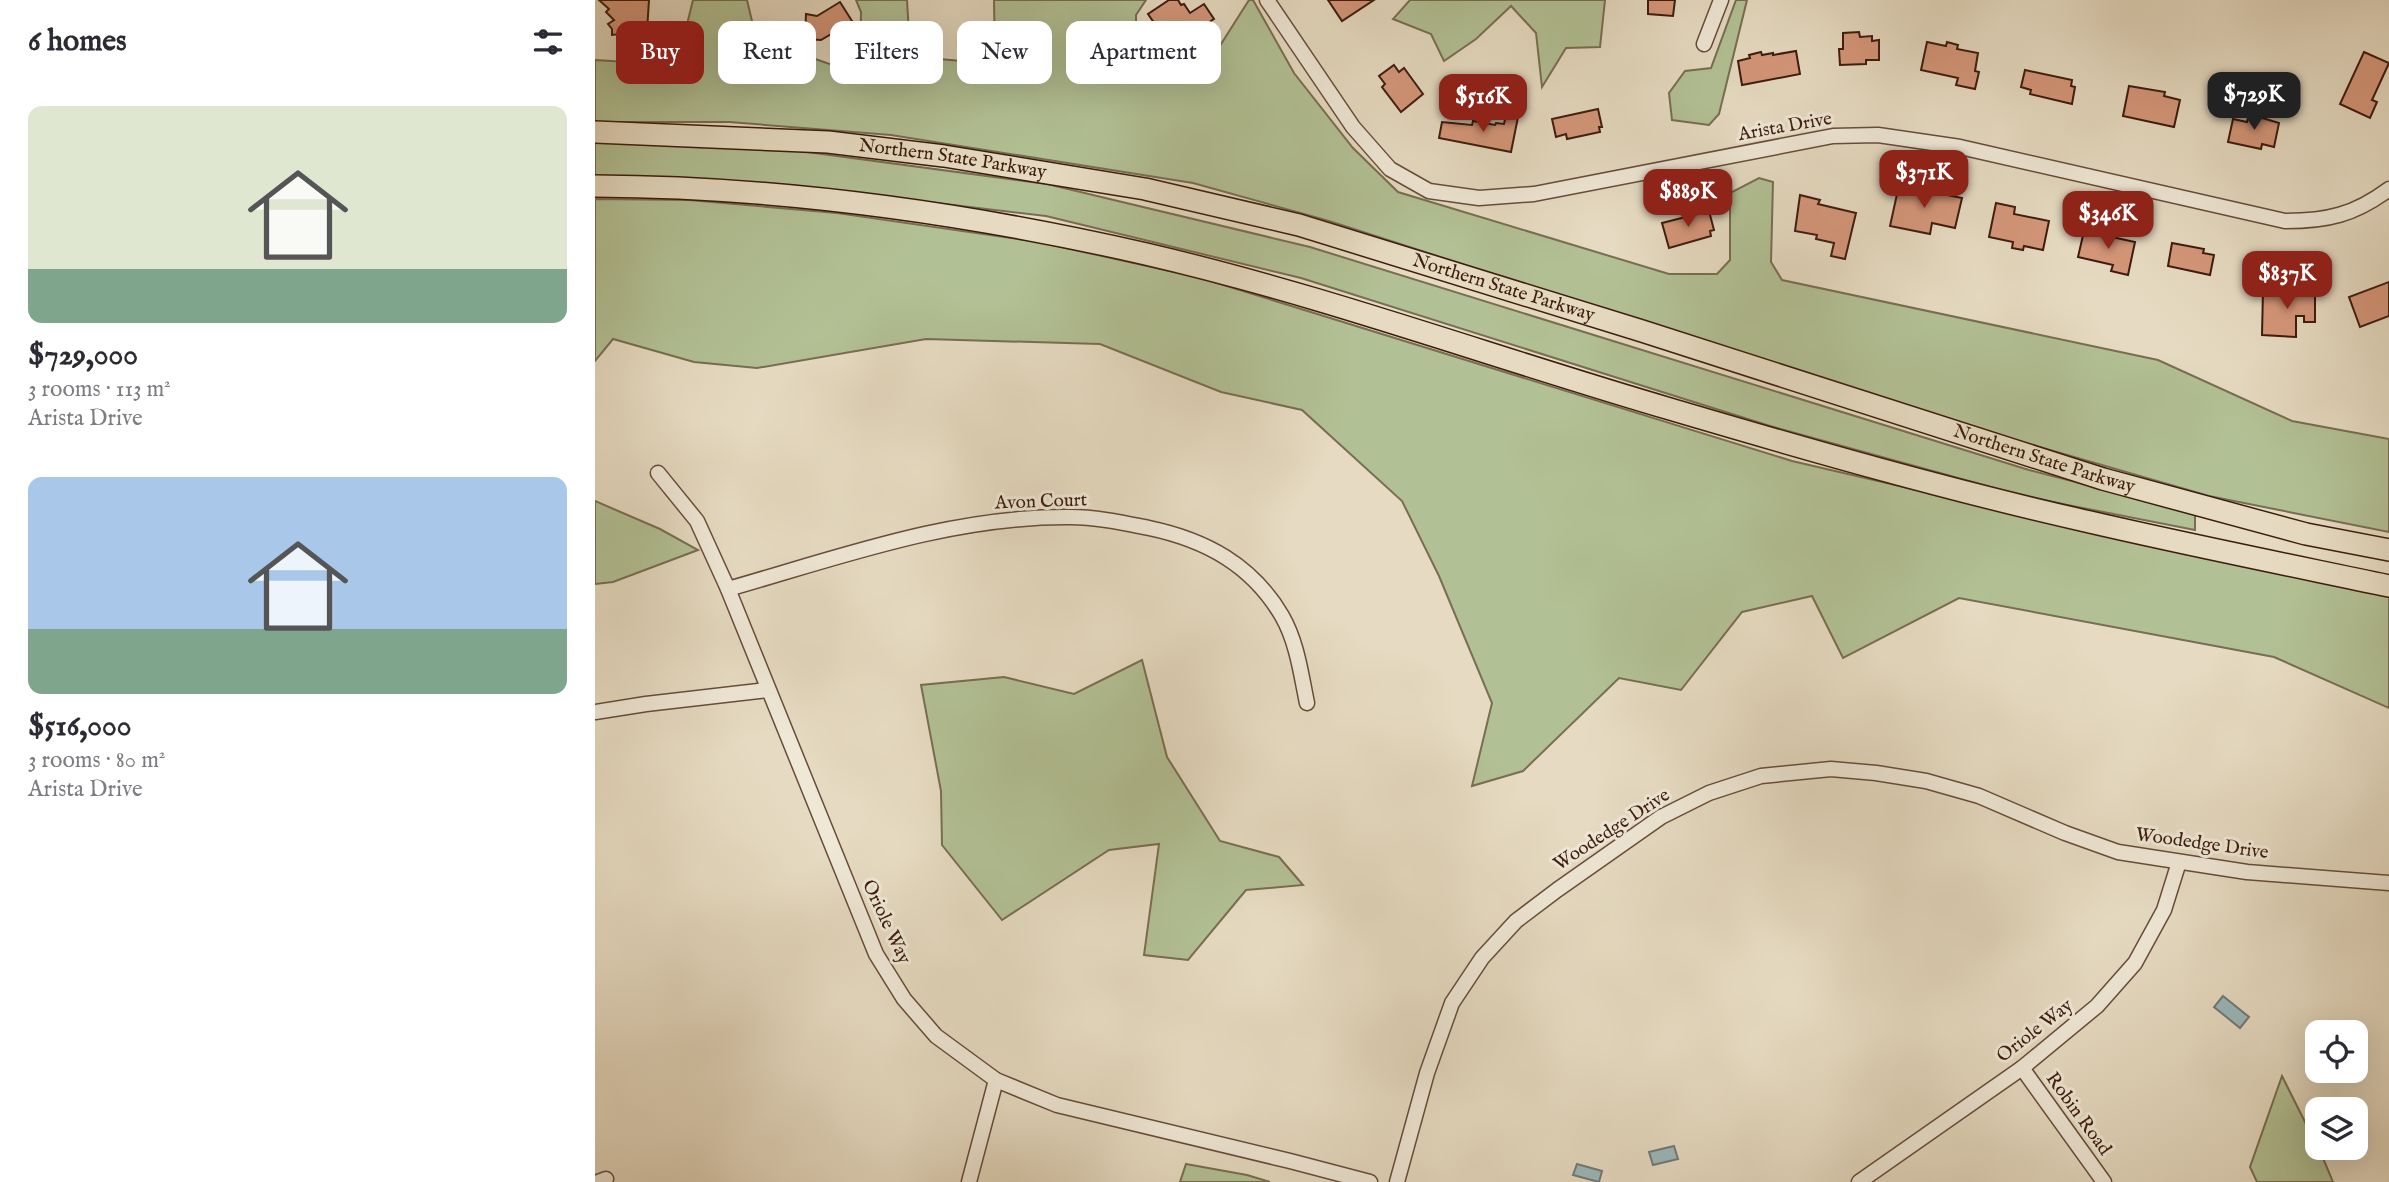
<!DOCTYPE html>
<meta charset="utf-8">
<style>
:root{--surface:#fff;--page:#f7f7f7;--text:#2b2b33;--muted:#7c7c81;--accent:#8f2418}
body{margin:0;font-family:"IM FELL English",serif;background:var(--page);color:var(--text);height:100vh;display:flex;flex-direction:column;font-size:26px;white-space:nowrap}
*{box-sizing:border-box;margin:0}
p{font-size:23px;color:var(--muted)}
.icon{flex:none;width:38px;height:38px;fill:none;stroke:currentColor;stroke-width:2;stroke-linecap:round;stroke-linejoin:round}
.map{position:relative;flex:1;overflow:hidden}
.sheet{display:flex;flex-direction:column;background:var(--surface);width:595px}
.sheet>*{flex:none}
.hud{position:absolute;left:21px;top:21px;width:665px;height:63px;display:flex;gap:14px}
.tools{position:absolute;left:1710px;top:1020px;display:grid;gap:14px}
.tools a{display:grid;place-items:center;width:63px;height:63px;border-radius:14px;background:var(--surface);box-shadow:0 7px 28px #0002;font-size:35px}
.price{position:absolute;translate:-50% -60px;padding:0 16px;border-radius:14px;background:var(--accent);color:#fff;font-size:23px;line-height:46px;filter:drop-shadow(0 2px 4px #0008)}
.price::after{content:'';position:absolute;left:50%;top:42px;width:21px;height:16px;margin-left:-10px;background:inherit;clip-path:polygon(0 0,100% 0,50% 100%)}
.price.active{background:#222;color:#fff}
ul{padding:0;list-style:none}
li{display:grid;align-content:center;gap:14px;height:371px;padding:0 28px}
li span{display:grid;place-items:center;height:217px;border-radius:14px;color:#555}
li>.icon{margin-inline-start:auto}
span .icon{width:126px;height:126px;fill:#fffc;stroke-width:1}
li b{font-size:30px}
h2{display:flex;justify-content:space-between;align-items:center;height:84px;padding:0 28px;font-size:30px}
.chip{padding:0 24px;border-radius:14px;background:var(--surface);box-shadow:0 7px 28px #0002;font-size:24px;line-height:63px}
.chip.active{background:var(--accent);color:#fff}
main{display:flex;flex:1;min-height:0}
.map>svg:first-child{display:block}
.green{fill:#b2c195;stroke:#786e52;stroke-width:2}
.water{fill:#9ab9bd;stroke:#757a77;stroke-width:2}
.building{fill:#d5977a;stroke:#3d1c0e;stroke-width:2}
.lines{fill:none;stroke-linecap:round;stroke-linejoin:round}
.minor-casing{stroke:#674c3b;stroke-width:17}
.highway-casing{stroke:#3d1c0e;stroke-width:24}
.minor{stroke:#efe8d7;stroke-width:14}
.highway{stroke:#e6dbc2;stroke-width:21}
.labels{text-anchor:middle;dominant-baseline:central;stroke-width:6;stroke-linejoin:round;paint-order:stroke}
.street-label{font-size:19px;fill:#3d1c0e;stroke:#efe8d7}
</style>
<main>
<section class="sheet">
<h2>6 homes<svg class="icon" aria-label="filters" viewBox="0 0 24 24"><path d="M4 7h16M4 17h16"/><circle cx="9" cy="7" r="2"/><circle cx="15" cy="17" r="2"/></svg></h2>
<ul>
<li><span style="background:linear-gradient(#dfe7d0 75%,#7fa58c 0)"><svg class="icon" aria-label="home" viewBox="0 0 24 24"><path d="M3 11l9-7 9 7M6 9v11h12V9"/></svg></span><div><b>$729,000</b><p>3 rooms · 113 m²</p><p>Arista Drive</p></div></li>
<li><span style="background:linear-gradient(#a9c7e8 70%,#7fa58c 0)"><svg class="icon" aria-label="home" viewBox="0 0 24 24"><path d="M3 11l9-7 9 7M6 9v11h12V9"/></svg></span><div><b>$516,000</b><p>3 rooms · 80 m²</p><p>Arista Drive</p></div></li>
</ul>
</section>
<div class="map">
<svg width="1794" height="1182" viewBox="0 0 1794 1182">
<rect width="100%" height="100%" fill="#e6dbc2"/>
<filter id="stains"><feTurbulence type="fractalNoise" baseFrequency=".00286" numOctaves="4"/><feColorMatrix values="0 0 0 0 .2 0 0 0 0 .09 0 0 0 0 .02 0 0 0 .5 -.17"/></filter>
<radialGradient id="worn" r=".72"><stop offset=".6" stop-color="#630" stop-opacity="0"/><stop offset="1" stop-color="#630" stop-opacity=".3"/></radialGradient>
<g class="green">
<path d="M98 0H152L161 38 240 66 265 52 266 12 261 0H312L314 33 333 58 400 64 399 0H551L541 15V67L597 73 614 63 654 0H658L699 73 758 148 803 192 1074 274H1122L1135 260V193L1164 178 1178 182 1176 262 1187 280 1563 360 1697 421 1794 439V532L1614 496 1341 417 734 221 598 183 296 135 134 122H0V60L82 65Z"/>
<path d="M815 0H1010L1005 47 971 48 947 87 941 33 916 6 881 39 849 61 836 34 798 19Z"/>
<path d="M1141 0H1152L1124 114 1114 125 1077 120 1074 93 1090 71 1116 68Z"/>
<path d="M0 142 182 148 452 184 715 247 1434 470 1600 513V530L1432 497 1175 426 706 278 451 216 182 184 0 177Z"/>
<path d="M0 199 94 200 242 213 444 242 606 278 1197 461 1571 548 1794 593V708L1679 657 1364 598 1248 658 1217 596 1147 612 1086 690 1024 678 928 771 877 786 897 703 844 576 807 501 707 410 626 392 505 344 331 339 162 368 99 362 18 339 0 361Z"/>
<path d="M0 501 65 529 103 550 18 582 0 584Z"/>
<path d="M547 660 572 757 625 841 684 857 708 885 651 890 593 960 549 955 564 844 514 850 407 920 347 845 346 791 326 685 409 677 479 694Z"/>
<path d="M1687 1076 1728 1158 1738 1182H1662L1655 1167Z"/>
<path d="M591 1164 652 1175 675 1182H585Z"/>
</g>
<g class="water">
<path d="M1628 996 1654 1017 1645 1028 1619 1007Z"/>
<path d="M1079 1146 1083 1159 1058 1165 1054 1152Z"/>
<path d="M982 1164 1007 1171 1004 1182 978 1175Z"/>
</g>
<g class="building">
<path d="M4 0H54L52 31 17 35V29L13 24 19 20 11 12 14 9Z"/>
<path d="M574 0H583L586 5 589 4 595 13 609 4 619 19 602 30 607 38 593 47 587 39 581 43 566 24 562 27 553 14Z"/>
<path d="M733 0H779L747 21Z"/>
<path d="M1053 0H1080L1078 16 1053 14Z"/>
<path d="M245 2 257 21 253 24V32L245 37 243 33 239 36 238 33 226 40 210 39 211 14 222 16Z"/>
<path d="M1264 32 1265 37 1277 36V41L1284 40V60H1271V64L1245 65 1244 49H1248V33Z"/>
<path d="M1332 42 1351 46 1352 42 1363 45 1362 49 1383 53 1380 71 1384 72 1380 89 1361 85 1363 78 1326 70Z"/>
<path d="M1201 51 1205 74 1147 85 1143 61 1155 58 1154 55 1166 52 1167 55 1178 53V55Z"/>
<path d="M1769 52 1794 63 1777 100 1782 102 1775 118 1745 104Z"/>
<path d="M799 65 804 72 809 68 828 94 806 112 787 87 790 84 784 76Z"/>
<path d="M1430 70 1477 80 1476 86 1480 87 1477 104 1435 94 1436 90 1426 87Z"/>
<path d="M1534 86 1570 92 1569 96 1585 100 1579 127 1528 116Z"/>
<path d="M1003 109 1007 127H1004L1005 132 972 139 971 134 961 137 957 119Z"/>
<path d="M1654 114 1684 123 1679 147 1667 144 1666 149 1633 142 1638 119 1652 122Z"/>
<path d="M911 115 923 117 916 152 844 138 847 122 877 125 878 121 900 125 901 123 909 124Z"/>
<path d="M1304 185 1367 198 1360 228 1337 223 1335 234 1295 226Z"/>
<path d="M1205 195 1225 200 1223 204 1261 213 1250 259 1236 256 1239 243 1221 239 1222 235 1200 231Z"/>
<path d="M1401 203 1420 207 1419 214 1454 221 1448 250 1429 246 1428 250 1417 248 1418 242 1394 237Z"/>
<path d="M1114 211 1119 230 1115 231 1116 236 1074 248 1067 223Z"/>
<path d="M1489 231 1540 242 1533 275 1516 271 1518 265 1483 257Z"/>
<path d="M1577 243 1609 249 1608 253 1619 255 1615 275 1573 266Z"/>
<path d="M1794 282V316L1765 327 1754 297Z"/>
<path d="M1709 288H1720V322H1709V316H1701V337L1667 335 1668 290H1709Z"/>
</g>
<g class="lines">
<g class="minor-casing">
<g id="minor">
<path d="M672 0 758 127 795 169 834 191 884 198 939 194 1238 136 1283 135 1365 147 1690 221C1732 221 1759 215 1794 189"/>
<path d="M1109 44 1126 0"/>
<path d="M63 473 102 521 133 589 281 954 309 999 341 1036 401 1080 462 1105 695 1161 775 1182"/>
<path d="M133 589C245 557 357 516 475 517 502 517 529 523 554 528 611 540 657 565 687 616 702 642 706 674 712 703"/>
<path d="M0 712 51 704 172 690"/>
<path d="M1427 1068 1509 1182"/>
<path d="M3 1182 11 1179"/>
<path d="M374 1182 401 1080"/>
<path d="M802 1182 832 1073 857 1003 887 958 921 921 962 890 1066 817 1114 793 1166 776 1236 769 1281 773 1331 781 1384 796 1470 833 1523 852 1652 872 1794 883"/>
<path d="M1264 1182 1427 1068 1502 1006 1540 963 1569 910 1584 862"/>
</g>
</g>
<g class="highway-casing">
<g id="highway">
<path id="s1" d="M0 132 233 142 349 156 550 189 704 225 1047 331 1508 479 1711 534 1794 550"/>
<path d="M0 186C183 187 372 213 551 254 728 295 900 358 1075 409 1214 450 1353 490 1495 522 1594 545 1694 565 1794 586"/>
</g>
</g>
<use href="#minor" class="minor"/>
<use href="#highway" class="highway"/>
</g>
<g class="labels">
<g class="street-label">
<text transform="translate(1190 127) rotate(-10)">Arista Drive</text>
<text stroke="none"><textPath href="#s1" startOffset="359">Northern State Parkway</textPath></text>
<text stroke="none"><textPath href="#s1" startOffset="926">Northern State Parkway</textPath></text>
<text stroke="none"><textPath href="#s1" startOffset="1493">Northern State Parkway</textPath></text>
<text transform="translate(446 502) rotate(-2)">Avon Court</text>
<text transform="translate(1017 830) rotate(-33)">Woodedge Drive</text>
<text transform="translate(1607 844) rotate(8)">Woodedge Drive</text>
<text transform="translate(291 922) rotate(65)">Oriole Way</text>
<text transform="translate(1440 1031) rotate(-38)">Oriole Way</text>
<text transform="translate(1483 1114) rotate(54)">Robin Road</text>
</g>
</g>
<rect width="100%" height="100%" filter="url(#stains)"/>
<rect width="100%" height="100%" fill="url(#worn)"/>
</svg>
<div class="tools">
<a><svg class="icon" aria-label="locate" viewBox="0 0 24 24"><circle cx="12" cy="12" r="6"/><path d="M12 2v4M12 18v4M2 12h4M18 12h4"/></svg></a>
<a><svg class="icon" aria-label="layers" viewBox="0 0 24 24"><path d="M12 4l9 5-9 5-9-5zM3 14l9 5 9-5"/></svg></a>
</div>
<b class="price active" style="left:1659px;top:132px">$729K</b>
<b class="price" style="left:888px;top:134px">$516K</b>
<b class="price" style="left:1329px;top:210px">$371K</b>
<b class="price" style="left:1093px;top:229px">$889K</b>
<b class="price" style="left:1513px;top:251px">$346K</b>
<b class="price" style="left:1692px;top:311px">$837K</b>
<div class="hud">
<a class="chip active">Buy</a>
<a class="chip">Rent</a>
<a class="chip">Filters</a>
<a class="chip">New</a>
<a class="chip">Apartment</a>
</div>
</div>
</main>
